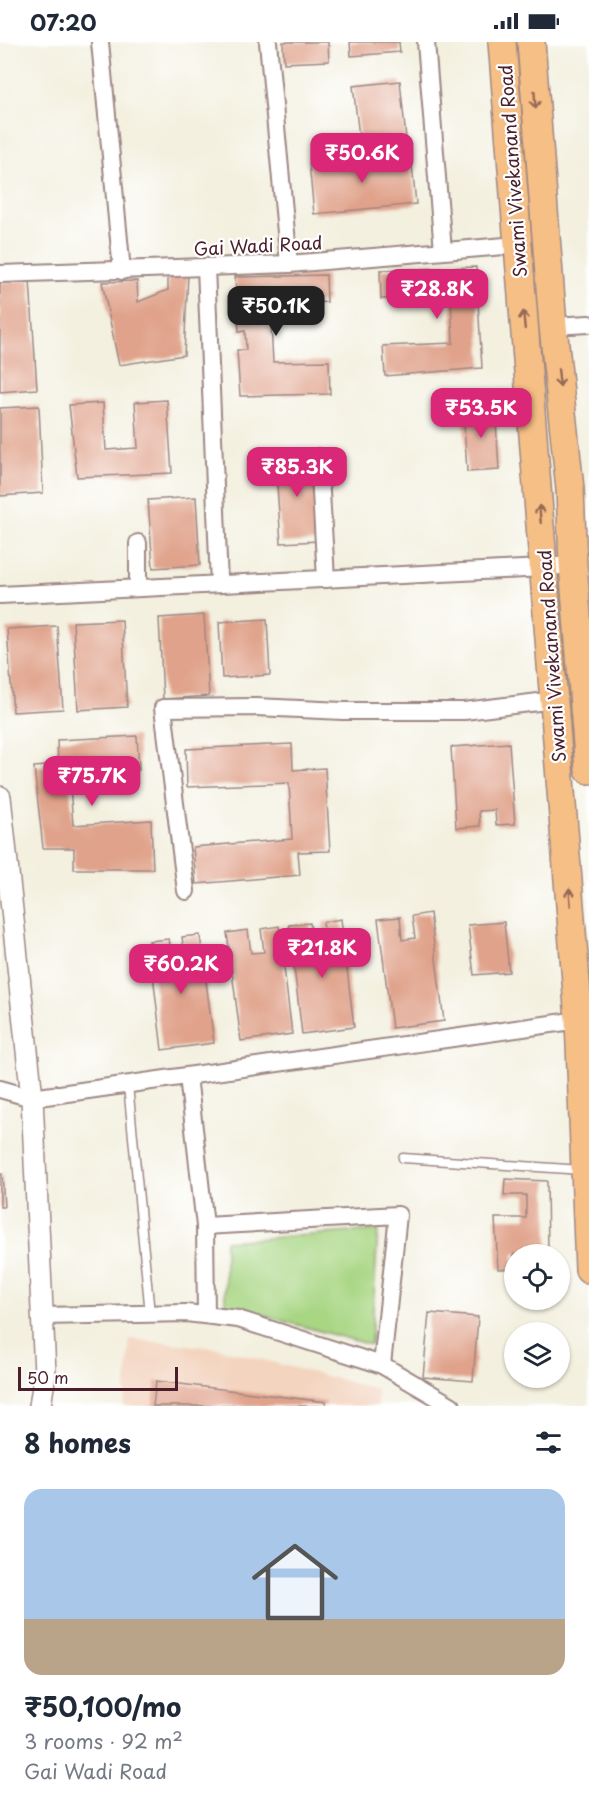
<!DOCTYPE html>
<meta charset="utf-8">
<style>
:root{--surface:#fff;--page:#f6f6f7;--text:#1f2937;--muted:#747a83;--accent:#db2777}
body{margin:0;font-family:"Playpen Sans",sans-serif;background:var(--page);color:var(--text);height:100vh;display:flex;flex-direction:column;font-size:22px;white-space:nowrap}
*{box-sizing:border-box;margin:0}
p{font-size:20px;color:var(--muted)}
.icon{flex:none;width:33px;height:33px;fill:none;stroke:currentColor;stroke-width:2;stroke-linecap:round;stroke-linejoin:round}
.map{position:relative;height:1364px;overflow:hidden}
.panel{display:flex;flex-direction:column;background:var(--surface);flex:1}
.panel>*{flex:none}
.controls{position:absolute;left:504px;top:1202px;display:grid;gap:12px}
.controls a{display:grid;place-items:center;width:66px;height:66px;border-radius:50%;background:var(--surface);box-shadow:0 2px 4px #0004;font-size:30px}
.scale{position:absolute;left:18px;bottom:15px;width:160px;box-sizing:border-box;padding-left:6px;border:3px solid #4a1f2b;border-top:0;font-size:16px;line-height:21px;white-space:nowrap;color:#4a1f2b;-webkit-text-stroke:4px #fff;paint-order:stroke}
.price{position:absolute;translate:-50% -51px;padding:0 14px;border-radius:12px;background:var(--accent);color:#fff;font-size:20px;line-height:39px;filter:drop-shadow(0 2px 3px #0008)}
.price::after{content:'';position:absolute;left:50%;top:36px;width:18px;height:14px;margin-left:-9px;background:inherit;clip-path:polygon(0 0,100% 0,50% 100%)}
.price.on{background:#222;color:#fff}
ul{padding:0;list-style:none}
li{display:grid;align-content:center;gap:12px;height:318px;padding:0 24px}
li span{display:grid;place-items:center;height:186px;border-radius:18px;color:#555}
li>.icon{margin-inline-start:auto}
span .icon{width:108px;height:108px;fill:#fffc;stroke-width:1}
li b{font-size:26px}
h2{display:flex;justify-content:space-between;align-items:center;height:72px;padding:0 24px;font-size:26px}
.status{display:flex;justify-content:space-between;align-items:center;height:42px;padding:0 30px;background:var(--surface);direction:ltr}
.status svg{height:16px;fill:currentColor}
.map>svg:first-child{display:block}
.built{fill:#f3d4bf}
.green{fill:#a8d683;stroke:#797a57;stroke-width:1.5}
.building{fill:#e0a28a}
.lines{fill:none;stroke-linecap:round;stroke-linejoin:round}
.service-casing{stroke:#9e8885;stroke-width:11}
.minor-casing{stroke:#9e8885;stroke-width:20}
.tertiary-casing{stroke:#9e8885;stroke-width:24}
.primary-casing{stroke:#9e8885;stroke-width:30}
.service{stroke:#fff;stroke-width:8}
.minor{stroke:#fff;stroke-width:16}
.tertiary{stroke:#fff;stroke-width:21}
.primary{stroke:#f5bf86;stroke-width:27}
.oneway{stroke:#976754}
.labels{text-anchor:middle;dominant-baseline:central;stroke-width:4.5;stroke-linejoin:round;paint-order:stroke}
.street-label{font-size:18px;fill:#4a1f2b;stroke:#fff}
</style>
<div class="status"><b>07:20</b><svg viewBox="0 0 49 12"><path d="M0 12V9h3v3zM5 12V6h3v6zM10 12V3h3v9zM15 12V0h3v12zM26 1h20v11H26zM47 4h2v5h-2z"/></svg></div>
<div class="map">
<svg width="589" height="1364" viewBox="0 0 589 1364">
<rect width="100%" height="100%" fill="#fff"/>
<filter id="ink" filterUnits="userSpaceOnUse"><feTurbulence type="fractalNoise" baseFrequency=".0167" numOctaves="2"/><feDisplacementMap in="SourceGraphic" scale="12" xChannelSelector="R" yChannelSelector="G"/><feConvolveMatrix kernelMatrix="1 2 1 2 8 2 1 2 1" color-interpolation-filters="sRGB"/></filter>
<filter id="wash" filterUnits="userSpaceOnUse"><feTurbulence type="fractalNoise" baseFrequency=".008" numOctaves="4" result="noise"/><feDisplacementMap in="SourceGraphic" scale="24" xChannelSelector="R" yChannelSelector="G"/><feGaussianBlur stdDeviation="1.35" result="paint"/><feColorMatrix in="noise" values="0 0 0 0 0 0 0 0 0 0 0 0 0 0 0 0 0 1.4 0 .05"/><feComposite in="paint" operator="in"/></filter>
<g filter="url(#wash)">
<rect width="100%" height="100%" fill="#f3f0df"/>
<path class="built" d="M130 1297 217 1306 377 1347 378 1364H124Z"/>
<path class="green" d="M378 1188 371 1303 225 1263V1199Z"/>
<g id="blocks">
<g class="building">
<path d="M283 0H328L329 19 284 21Z"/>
<path d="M350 0H399L400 10 351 14Z"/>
<path d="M400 39 407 106 361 111 353 44Z"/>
<path d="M411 112 416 162 314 172 309 121Z"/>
<path d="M476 225 482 326 385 334 383 304 453 301 451 255 381 257 380 228Z"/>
<path d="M188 232 184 313 119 323 102 240 137 239 138 260 168 248V233Z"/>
<path d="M326 233 327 260 270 264 273 320 329 319 330 352 240 354 237 308H246L245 289 239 290 235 235Z"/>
<path d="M30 238 37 347 0 350V240Z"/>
<path d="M167 358 172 431 77 435 69 363 103 361 106 408 138 406 135 360Z"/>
<path d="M495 363 499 428 467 430 463 365Z"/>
<path d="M39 364 43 451 0 454V366Z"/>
<path d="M313 412 319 499 281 501 275 414Z"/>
<path d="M196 455 200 523 153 526 148 458Z"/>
<path d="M204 573 209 654 163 657 159 576Z"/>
<path d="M267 577 270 633 222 636 219 580Z"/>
<path d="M122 578 127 665 78 668 73 580Z"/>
<path d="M57 584 63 667 13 670 7 587Z"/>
<path d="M137 694 139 728 69 731 73 783 151 778 153 827H74V806H43L34 725 58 723 57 698Z"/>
<path d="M509 701 515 782 496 783 495 768 479 769 480 784 456 786 451 705Z"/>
<path d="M292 702 293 728 325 726 330 809 298 810 300 833 196 842 193 805 292 797 289 741 187 745 186 707Z"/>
<path d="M430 871 444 979 392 986 378 877 400 875 402 898 415 896 412 874Z"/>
<path d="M341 877 354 985 302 992 289 883 310 881 313 904 326 902 323 880Z"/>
<path d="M504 880 509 930 474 933 468 883Z"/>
<path d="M279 884 292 992 241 999 227 891 248 888 251 911 264 910 261 887Z"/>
<path d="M200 893 214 1001 162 1008 149 899 169 897 173 920 185 918 182 895Z"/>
<path d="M0 1132H2L4 1165H0Z"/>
<path d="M505 1137 547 1139 548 1212H514L513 1227H498L495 1176H526V1153H504Z"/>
<path d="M429 1271 478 1275 473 1339 423 1335Z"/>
<path d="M156 1339 326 1360 325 1364H153Z"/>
</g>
</g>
</g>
<g filter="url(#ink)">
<use href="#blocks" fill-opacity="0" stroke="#9e8885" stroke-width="1.5"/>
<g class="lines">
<g class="service-casing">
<g id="service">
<path d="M128 1043 150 1272"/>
<path d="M403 1116 582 1128"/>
</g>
</g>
<g class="minor-casing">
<g id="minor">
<path d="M100 0 122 229"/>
<path d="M268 0 289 222"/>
<path d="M426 0 443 209"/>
<path d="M206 225 219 542"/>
<path d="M0 232 289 222 518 203"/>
<path d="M553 284 589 282"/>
<path d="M319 415 326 537"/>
<path d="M138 501V545"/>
<path d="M0 553 544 526 573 522"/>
<path d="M186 849 163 666 256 665 343 669H464L555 658"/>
<path d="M188 1034 205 1184 206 1273"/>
<path d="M0 1047 32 1056 579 978"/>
<path d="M205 1184 398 1173 382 1323 452 1364"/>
<path d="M43 1274 186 1271 238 1277 382 1323"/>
</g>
</g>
<g class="tertiary-casing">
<path id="tertiary" d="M0 755 32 1056 45 1331 40 1364"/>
</g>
<g class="primary-casing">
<g id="primary">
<path d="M502 0 579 978 589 1228"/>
<path d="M531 0 553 284 570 447 573 522 589 728"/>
</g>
</g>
<use href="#service" class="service"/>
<use href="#minor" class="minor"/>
<use href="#tertiary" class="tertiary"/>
<use href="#primary" class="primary"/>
</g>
<defs><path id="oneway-shaft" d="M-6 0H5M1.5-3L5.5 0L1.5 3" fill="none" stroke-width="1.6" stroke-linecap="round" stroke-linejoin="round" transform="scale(1.5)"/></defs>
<g class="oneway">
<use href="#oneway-shaft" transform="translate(535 58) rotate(86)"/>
<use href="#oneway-shaft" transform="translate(524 278) rotate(-95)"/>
<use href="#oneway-shaft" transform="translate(559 336) rotate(84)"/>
<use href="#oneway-shaft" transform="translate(540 472) rotate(-95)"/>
<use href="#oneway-shaft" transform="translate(570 855) rotate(-94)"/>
</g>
</g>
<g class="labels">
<g class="street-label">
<text transform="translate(512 129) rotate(-94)">Swami Vivekanand Road</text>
<text transform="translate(258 203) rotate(-3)">Gai Wadi Road</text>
<text transform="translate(551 614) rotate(-94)">Swami Vivekanand Road</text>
</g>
</g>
</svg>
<div class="controls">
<a><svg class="icon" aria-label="locate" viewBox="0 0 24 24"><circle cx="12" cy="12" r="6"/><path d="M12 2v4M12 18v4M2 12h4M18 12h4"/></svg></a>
<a><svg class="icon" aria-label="layers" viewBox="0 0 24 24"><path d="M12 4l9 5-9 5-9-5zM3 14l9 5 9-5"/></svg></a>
</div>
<div class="scale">50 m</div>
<b class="price" style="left:362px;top:142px">₹50.6K</b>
<b class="price" style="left:437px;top:278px">₹28.8K</b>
<b class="price on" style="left:276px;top:295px">₹50.1K</b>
<b class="price" style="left:481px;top:397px">₹53.5K</b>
<b class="price" style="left:297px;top:456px">₹85.3K</b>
<b class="price" style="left:92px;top:765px">₹75.7K</b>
<b class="price" style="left:322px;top:937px">₹21.8K</b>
<b class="price" style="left:181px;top:953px">₹60.2K</b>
</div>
<section class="panel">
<h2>8 homes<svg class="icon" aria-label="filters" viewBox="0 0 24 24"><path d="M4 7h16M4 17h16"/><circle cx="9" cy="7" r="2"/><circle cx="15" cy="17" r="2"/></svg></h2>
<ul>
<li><span style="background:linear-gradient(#a9c7e8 70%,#b9a48a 0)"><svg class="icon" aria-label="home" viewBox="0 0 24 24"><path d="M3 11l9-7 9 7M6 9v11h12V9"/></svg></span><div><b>₹50,100/mo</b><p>3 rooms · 92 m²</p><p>Gai Wadi Road</p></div></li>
</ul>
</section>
